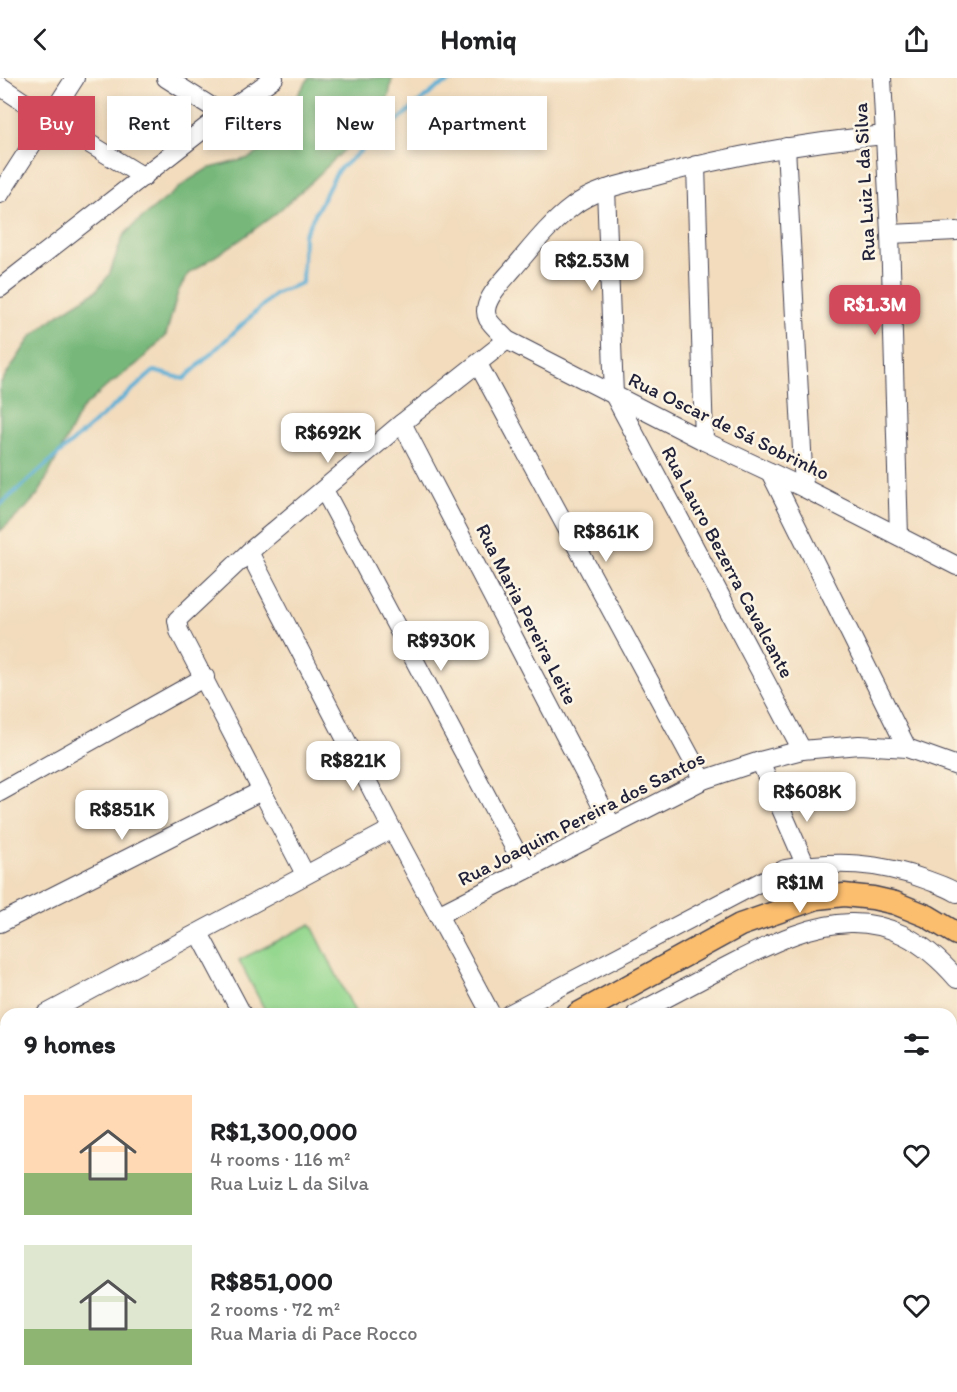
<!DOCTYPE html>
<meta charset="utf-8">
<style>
:root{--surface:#fff;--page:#f6f6f6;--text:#202124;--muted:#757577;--accent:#d1495b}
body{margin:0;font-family:Itim,sans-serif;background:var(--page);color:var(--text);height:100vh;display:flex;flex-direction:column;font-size:22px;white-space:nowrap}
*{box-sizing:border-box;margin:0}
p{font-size:20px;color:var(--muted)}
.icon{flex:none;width:33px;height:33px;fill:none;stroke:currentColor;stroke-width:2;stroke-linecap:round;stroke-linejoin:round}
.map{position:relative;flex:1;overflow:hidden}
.sheet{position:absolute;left:0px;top:930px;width:957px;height:384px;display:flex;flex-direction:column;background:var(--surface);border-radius:18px 18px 0 0;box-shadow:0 3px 9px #0003}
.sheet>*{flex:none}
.banner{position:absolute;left:18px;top:18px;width:600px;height:54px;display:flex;gap:12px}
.price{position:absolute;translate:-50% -51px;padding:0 14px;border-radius:12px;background:#fff;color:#222;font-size:20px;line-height:39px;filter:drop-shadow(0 2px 3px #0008)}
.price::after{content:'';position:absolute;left:50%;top:36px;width:18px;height:14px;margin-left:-9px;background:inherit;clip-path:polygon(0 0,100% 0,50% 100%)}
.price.selected{background:var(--accent);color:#fff}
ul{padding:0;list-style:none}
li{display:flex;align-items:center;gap:18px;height:150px;padding:0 24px}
li span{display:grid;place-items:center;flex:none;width:168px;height:120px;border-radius:0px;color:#555}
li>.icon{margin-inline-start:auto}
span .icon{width:72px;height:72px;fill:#fffc;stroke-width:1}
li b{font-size:26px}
h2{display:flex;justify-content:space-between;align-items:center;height:72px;padding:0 24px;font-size:26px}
.pill{padding:0 21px;border-radius:0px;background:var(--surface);box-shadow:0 3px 9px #0003;font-size:21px;line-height:54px}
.pill.selected{background:var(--accent);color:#fff}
header{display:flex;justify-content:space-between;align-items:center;height:78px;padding:0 24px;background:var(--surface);font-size:27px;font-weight:700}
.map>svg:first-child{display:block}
.green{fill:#94d78f;stroke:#5b7c65;stroke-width:1.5}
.forest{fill:#77b87a;stroke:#4c6d5a;stroke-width:1.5}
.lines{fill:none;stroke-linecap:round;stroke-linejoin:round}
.stream{stroke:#59aed5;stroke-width:4}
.minor-casing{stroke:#413e4e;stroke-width:20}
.major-casing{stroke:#413e4e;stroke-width:25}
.minor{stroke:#fff;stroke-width:18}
.major{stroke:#fbbd6e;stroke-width:22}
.labels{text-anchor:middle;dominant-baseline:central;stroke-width:5;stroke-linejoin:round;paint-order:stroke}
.street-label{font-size:20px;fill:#22223b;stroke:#fcf5e5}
</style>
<header><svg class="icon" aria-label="back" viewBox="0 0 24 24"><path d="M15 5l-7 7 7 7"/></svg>Homiq<svg class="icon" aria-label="share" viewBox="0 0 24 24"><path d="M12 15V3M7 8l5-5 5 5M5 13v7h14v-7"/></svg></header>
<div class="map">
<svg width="957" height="1314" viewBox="0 0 957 1314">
<rect width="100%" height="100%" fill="#fcf5e5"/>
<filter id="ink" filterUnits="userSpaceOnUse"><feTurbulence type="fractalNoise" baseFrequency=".0167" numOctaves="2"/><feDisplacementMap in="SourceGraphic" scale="12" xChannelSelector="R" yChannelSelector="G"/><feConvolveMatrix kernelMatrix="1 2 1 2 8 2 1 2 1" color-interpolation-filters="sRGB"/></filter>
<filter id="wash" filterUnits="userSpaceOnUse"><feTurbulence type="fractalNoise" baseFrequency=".008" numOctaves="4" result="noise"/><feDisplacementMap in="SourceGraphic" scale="24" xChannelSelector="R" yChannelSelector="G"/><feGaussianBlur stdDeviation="1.35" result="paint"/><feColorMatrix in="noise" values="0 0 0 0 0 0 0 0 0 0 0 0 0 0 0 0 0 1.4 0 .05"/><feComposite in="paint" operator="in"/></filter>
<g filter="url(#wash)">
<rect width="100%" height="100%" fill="#f2dcbd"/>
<path class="green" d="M311 846 356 936H267L239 882Z"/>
<g class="forest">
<path d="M309 0H392L389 18 366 51 307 108 274 137 240 162 188 196 178 214 166 257 137 286 106 309 81 332 39 415 25 431 0 453V306L31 259 56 238 96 213 109 197 123 158 137 144 189 102 207 91 249 80 267 70 282 53 299 15Z"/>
<path d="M98 1308H118L121 1314H96Z"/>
</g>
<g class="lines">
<path class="stream" d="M0 427 154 293 184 301 276 215 302 205 304 157 338 92 438 9 458 0"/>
</g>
</g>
<g filter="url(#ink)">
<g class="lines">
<g class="minor-casing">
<g id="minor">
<path d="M166 0 223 36"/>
<path d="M882 0 890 156 899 458"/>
<path d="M0 8 49 41 144 99"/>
<path d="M885 57C806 64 729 78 652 99 625 106 594 111 572 129 549 146 531 170 513 191 503 203 479 225 488 241 493 249 501 255 507 262L704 363 804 410 957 488"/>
<path d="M786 69 804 410"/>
<path d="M696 87 704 363"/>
<path d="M606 111 614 317 802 672"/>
<path d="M0 116 75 0"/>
<path d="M890 156 957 153"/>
<path d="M0 210 223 36 274 0"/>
<path d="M478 286 703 702"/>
<path d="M402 345 612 748"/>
<path d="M770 394 907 670"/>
<path d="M324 412 526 792"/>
<path d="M249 474 392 751 491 936"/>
<path d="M760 683 806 788 817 820"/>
<path d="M0 714 205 599"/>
<path d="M305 796 179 553 177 542 249 474 402 345 507 262"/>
<path d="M438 837 703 702 760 683 802 672 859 667 907 670 957 688"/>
<path d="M0 845 261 713"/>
<path d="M199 855 242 936"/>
<path d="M46 936 392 751"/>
<path d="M509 936 785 791C836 782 879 784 927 802 937 806 948 809 957 815"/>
<path d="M636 936C668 919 700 902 733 885 819 840 885 818 957 901"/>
<path d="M0 961 6 958"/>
<path d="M0 1074 6 1071"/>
<path d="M951 1081 957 1092"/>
<path d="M951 1140 957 1151"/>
<path d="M0 1184 6 1181"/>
<path d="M951 1239 957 1236"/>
<path d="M0 1275 6 1284"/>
<path d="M503 1308 505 1314"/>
<path d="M610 1308 612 1314"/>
<path d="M804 1314 816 1308"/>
</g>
</g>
<g class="major-casing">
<g id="major">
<path d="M578 936 740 847 817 820 844 817 873 820 895 825 927 838 957 856"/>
<path d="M0 1305 6 1302"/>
<path d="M466 1308 469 1314"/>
</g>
</g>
<use href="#minor" class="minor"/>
<use href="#major" class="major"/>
</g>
</g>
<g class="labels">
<g class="street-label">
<text transform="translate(864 104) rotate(-93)">Rua Luiz L da Silva</text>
<text transform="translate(729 348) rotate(26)">Rua Oscar de Sá Sobrinho</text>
<text transform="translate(728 484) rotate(62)">Rua Lauro Bezerra Cavalcante</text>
<text transform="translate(527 536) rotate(63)">Rua Maria Pereira Leite</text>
<text transform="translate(581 740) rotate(-27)">Rua Joaquim Pereira dos Santos</text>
</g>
</g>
</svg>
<b class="price" style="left:592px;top:214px">R$2.53M</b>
<b class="price selected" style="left:875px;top:258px">R$1.3M</b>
<b class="price" style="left:328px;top:386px">R$692K</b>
<b class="price" style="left:606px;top:485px">R$861K</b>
<b class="price" style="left:441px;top:594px">R$930K</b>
<b class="price" style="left:353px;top:714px">R$821K</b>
<b class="price" style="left:807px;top:745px">R$608K</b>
<b class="price" style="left:122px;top:763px">R$851K</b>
<b class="price" style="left:800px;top:836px">R$1M</b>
<div class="banner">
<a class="pill selected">Buy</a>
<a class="pill">Rent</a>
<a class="pill">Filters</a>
<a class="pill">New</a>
<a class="pill">Apartment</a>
</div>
<section class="sheet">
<h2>9 homes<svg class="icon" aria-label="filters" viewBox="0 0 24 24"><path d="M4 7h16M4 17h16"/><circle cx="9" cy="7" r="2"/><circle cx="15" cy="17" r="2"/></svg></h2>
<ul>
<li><span style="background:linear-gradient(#ffd9b3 65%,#8fb573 0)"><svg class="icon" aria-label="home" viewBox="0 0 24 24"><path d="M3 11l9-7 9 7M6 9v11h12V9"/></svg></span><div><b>R$1,300,000</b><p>4 rooms · 116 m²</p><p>Rua Luiz L da Silva</p></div><svg class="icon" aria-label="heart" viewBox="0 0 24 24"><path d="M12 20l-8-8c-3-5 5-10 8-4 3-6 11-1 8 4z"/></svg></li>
<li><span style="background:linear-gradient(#dfe7d0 70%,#8fb573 0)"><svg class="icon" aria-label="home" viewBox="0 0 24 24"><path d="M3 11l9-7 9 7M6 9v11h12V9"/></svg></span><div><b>R$851,000</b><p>2 rooms · 72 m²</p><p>Rua Maria di Pace Rocco</p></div><svg class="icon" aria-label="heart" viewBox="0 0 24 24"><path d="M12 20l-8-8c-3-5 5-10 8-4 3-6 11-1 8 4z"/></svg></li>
</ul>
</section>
</div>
